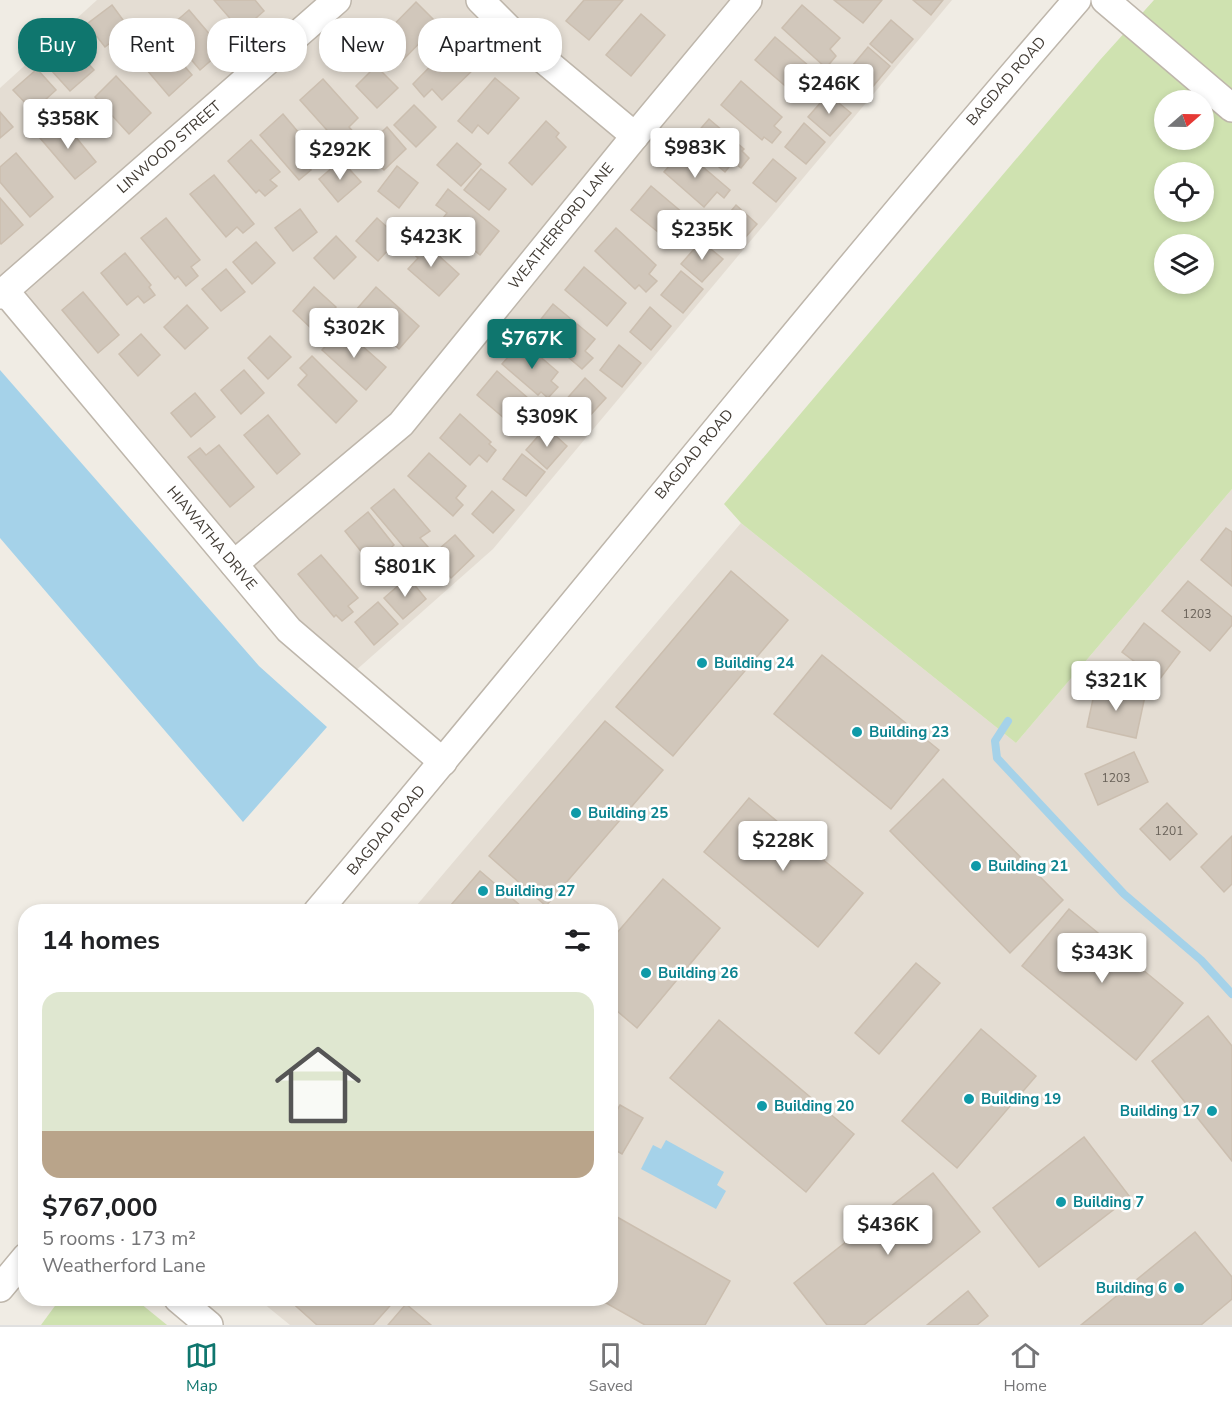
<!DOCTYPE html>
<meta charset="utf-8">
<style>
:root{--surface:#fff;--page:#f2f2f2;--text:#202124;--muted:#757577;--line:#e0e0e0;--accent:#0f766e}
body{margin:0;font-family:"Nunito Sans",sans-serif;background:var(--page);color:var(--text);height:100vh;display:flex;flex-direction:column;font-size:22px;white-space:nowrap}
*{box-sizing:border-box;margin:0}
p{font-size:20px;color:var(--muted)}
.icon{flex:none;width:33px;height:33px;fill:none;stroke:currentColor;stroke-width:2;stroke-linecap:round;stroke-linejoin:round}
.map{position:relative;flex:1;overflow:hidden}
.panel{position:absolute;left:18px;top:904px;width:600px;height:402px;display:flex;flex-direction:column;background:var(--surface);border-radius:24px;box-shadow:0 3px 9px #0003}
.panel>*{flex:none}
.top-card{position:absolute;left:18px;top:18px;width:600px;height:54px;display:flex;gap:12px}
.needle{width:39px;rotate:70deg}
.buttons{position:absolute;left:1154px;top:90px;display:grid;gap:12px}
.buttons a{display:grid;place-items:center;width:60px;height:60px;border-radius:50%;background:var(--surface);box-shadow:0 3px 9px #0003;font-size:30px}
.price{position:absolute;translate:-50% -51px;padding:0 14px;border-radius:6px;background:#fff;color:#222;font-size:20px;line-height:39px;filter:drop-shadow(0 2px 3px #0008)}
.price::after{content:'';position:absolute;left:50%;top:36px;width:18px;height:14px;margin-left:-9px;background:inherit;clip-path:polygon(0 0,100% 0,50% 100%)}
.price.selected{background:var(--accent);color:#fff}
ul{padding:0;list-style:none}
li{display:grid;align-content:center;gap:12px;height:318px;padding:0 24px}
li+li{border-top:2px solid var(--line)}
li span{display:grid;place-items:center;height:186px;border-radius:18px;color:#555}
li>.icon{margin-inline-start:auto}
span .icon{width:108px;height:108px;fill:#fffc;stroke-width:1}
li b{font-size:26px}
h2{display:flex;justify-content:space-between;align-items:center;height:72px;padding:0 24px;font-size:26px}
.chip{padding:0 21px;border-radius:24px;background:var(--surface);box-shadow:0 3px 9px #0003;font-size:21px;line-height:54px}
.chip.selected{background:var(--accent);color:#fff}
.tab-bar{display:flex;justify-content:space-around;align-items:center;height:84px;border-top:2px solid var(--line);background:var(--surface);font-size:16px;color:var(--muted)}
.tab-bar a{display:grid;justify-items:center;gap:3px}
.tab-bar .selected{color:var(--accent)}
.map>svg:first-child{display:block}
.residential{fill:#e4ddd3}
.green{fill:#cfe2b0;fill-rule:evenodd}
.water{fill:#a5d2e9}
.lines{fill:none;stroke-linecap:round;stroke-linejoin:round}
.stream{stroke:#a5d2e9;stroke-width:8}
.building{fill:#d1c7bb;stroke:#cbbeaf;stroke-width:1.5}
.minor-casing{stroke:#beb6ab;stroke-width:30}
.minor{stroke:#fff;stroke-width:27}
.culture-dot{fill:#0f9aa8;stroke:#fff;stroke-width:2}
.labels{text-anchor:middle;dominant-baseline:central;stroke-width:5;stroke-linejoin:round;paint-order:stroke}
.number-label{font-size:12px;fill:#665f56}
.street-label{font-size:15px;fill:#423c35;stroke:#fff}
.culture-label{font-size:15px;font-weight:bold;fill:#0d838f;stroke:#fff;text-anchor:start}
</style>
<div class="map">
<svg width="1232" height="1325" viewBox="0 0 1232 1325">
<rect width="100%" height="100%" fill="#f0ece4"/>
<g class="residential">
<path d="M97 0H952L493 549 354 672 288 620 0 281V88Z"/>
<path d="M1232 489V1325H290L258 1299H610V912H411L741 523 1016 743Z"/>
</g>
<g class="green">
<path d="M1154 0H1232V489L1016 743 741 523 724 504 1100 60ZM1164 100H1203V140H1164ZM1164 172H1203V212H1164ZM1164 244H1203V284H1164Z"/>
<path d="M60 1299H135L167 1325H41Z"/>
</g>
<g class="water">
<path d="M0 370 259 666 327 727 243 822 0 538Z"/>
<path d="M666 1140 724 1172 717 1185 726 1191 716 1209 641 1169 653 1145 661 1149Z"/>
</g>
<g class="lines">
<path class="stream" d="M1008 721 995 741 997 758 1124 894 1201 960 1232 994"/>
</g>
<g class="building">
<path d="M214 0H255L264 11 241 31Z"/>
<path d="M584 0H623L589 40 566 21Z"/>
<path d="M834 0H882L863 23Z"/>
<path d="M913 0H943L931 15Z"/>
<path d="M416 2 438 24 402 61 393 52 385 59 373 46Z"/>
<path d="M112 5 129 28 105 47 87 24Z"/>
<path d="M802 5 840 38 830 49 836 56 826 68 782 28Z"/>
<path d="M189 10 223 50 200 70 166 30Z"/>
<path d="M641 14 665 35 631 76 606 55Z"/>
<path d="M891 20 913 39 892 63 870 44Z"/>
<path d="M151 27 192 75 169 96 135 56 147 45 140 37Z"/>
<path d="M775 37 817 73 816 75 823 82 813 92 806 86 797 96 755 60Z"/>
<path d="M456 40 479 64 442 100 432 89 424 97 413 84Z"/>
<path d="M868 47 890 66 870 90 848 71Z"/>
<path d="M74 48 94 70 70 91 51 70Z"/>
<path d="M376 66 398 88 377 108 356 86Z"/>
<path d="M37 69 56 90 33 111 13 90Z"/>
<path d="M116 76 151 113 129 134 95 97Z"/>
<path d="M495 78 519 98 488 134 478 125 472 133 458 121Z"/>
<path d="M323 79 358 118 349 127 357 136 343 148 300 100Z"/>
<path d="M741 81 782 117 774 126 781 132 772 143 764 137 762 140 721 105Z"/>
<path d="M828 94 851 113 830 136 808 117Z"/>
<path d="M414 105 436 127 416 147 394 125Z"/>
<path d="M0 112 13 127 0 138Z"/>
<path d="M283 114 315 152 304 162 311 170 299 180 260 135Z"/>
<path d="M709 119 744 149 742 151 749 158 741 168 733 162 725 172 689 142Z"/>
<path d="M62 120 96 162 75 179 40 138Z"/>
<path d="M546 121 559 133 556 137 566 147 532 185 509 163Z"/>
<path d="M804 123 825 142 806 164 785 147Z"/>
<path d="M387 127 406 149 384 170 364 149Z"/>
<path d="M251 140 280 172 270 180 277 186 265 196 259 190 256 193 228 161Z"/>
<path d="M457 143 481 164 461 186 437 165Z"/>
<path d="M683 150 730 190 724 198 717 192 704 207 664 172Z"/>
<path d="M16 153 53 197 30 217 0 182V167Z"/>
<path d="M773 159 796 178 776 202 753 183Z"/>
<path d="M341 160 361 182 338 202 319 179Z"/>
<path d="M397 166 418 183 399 208 378 191Z"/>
<path d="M481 169 506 189 489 210 464 190Z"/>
<path d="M214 175 254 224 243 233 237 227 226 237 190 194Z"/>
<path d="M651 186 696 224 687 234 679 228 669 241 631 210Z"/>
<path d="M448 189 499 231 480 255 440 222 447 213 436 205Z"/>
<path d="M0 198 23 225 1 244 0 243Z"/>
<path d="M736 205 757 224 737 247 716 229Z"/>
<path d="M300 209 317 232 293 251 275 228Z"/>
<path d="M166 218 200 260 191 267 198 276 186 286 178 276 175 279 141 238Z"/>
<path d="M377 218 399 238 378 261 356 241Z"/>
<path d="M616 228 656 265 649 274 657 281 646 292 639 285 635 289 595 251Z"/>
<path d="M336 236 356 257 334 279 314 258Z"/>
<path d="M418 237 459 274 439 296 408 269 418 258 408 249Z"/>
<path d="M701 241 723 259 702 282 681 264Z"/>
<path d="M256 242 275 263 252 284 233 262Z"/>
<path d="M125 253 151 285 149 287 155 295 144 303 138 296 127 305 101 273Z"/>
<path d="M584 267 626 303 607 326 565 290Z"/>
<path d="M226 269 245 292 221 311 202 289Z"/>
<path d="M681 271 703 289 683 313 661 295Z"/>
<path d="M314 287 336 307 314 331 293 311Z"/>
<path d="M376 287 419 326 399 349 356 310Z"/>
<path d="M83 292 119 335 98 353 62 310Z"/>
<path d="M553 304 595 339 585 351 593 358 582 369 534 328Z"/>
<path d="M187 305 208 328 185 349 164 327Z"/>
<path d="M650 307 671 326 651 350 630 332Z"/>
<path d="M342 328 386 367 366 390 322 350Z"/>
<path d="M141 334 160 355 138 376 119 354Z"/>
<path d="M270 336 291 357 268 379 248 358Z"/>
<path d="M522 341 558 372 551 381 558 387 548 398 541 392 538 395 502 364Z"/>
<path d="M619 345 641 363 622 387 600 370Z"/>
<path d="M312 356 357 401 336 423 298 385 307 375 300 368Z"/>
<path d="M244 370 264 393 241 414 221 390Z"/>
<path d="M497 371 537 406 535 409 544 416 534 427 526 420 518 430 477 395Z"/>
<path d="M585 378 606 398 585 421 564 402Z"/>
<path d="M195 393 215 417 191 437 171 413Z"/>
<path d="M460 414 491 442 489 444 496 450 487 462 479 455 470 465 440 438Z"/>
<path d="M268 415 300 454 277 474 244 435Z"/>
<path d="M546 427 567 446 547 469 526 450Z"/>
<path d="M219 445 254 487 230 507 188 457 200 448 206 455Z"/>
<path d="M429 453 466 486 456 498 463 505 453 516 408 476Z"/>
<path d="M522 454 545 472 526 496 503 479Z"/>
<path d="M394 489 430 531 420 538 428 547 414 559 371 508Z"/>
<path d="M492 491 514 510 493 533 472 514Z"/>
<path d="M368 512 394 545 386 552 391 559 380 568 374 561 371 564 345 531Z"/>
<path d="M1226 528 1232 532V586L1201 560Z"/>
<path d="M455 535 474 556 451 578 431 556Z"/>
<path d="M321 555 358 598 348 606 353 612 342 621 336 615 334 617 298 574Z"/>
<path d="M731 571 788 620 673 756 616 707Z"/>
<path d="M408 577 426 599 403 619 384 598Z"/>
<path d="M1188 581 1232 617V625L1210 651 1162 611Z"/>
<path d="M378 602 398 624 374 645 355 622Z"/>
<path d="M1144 623 1180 652 1159 680 1122 652Z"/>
<path d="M822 655 939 750 891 809 774 714Z"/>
<path d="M1096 685 1145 696 1136 738 1087 727Z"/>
<path d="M605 721 663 770 546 906 489 856Z"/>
<path d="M1134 752 1148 782 1098 805 1085 774Z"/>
<path d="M943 779 1063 900 1010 953 890 831Z"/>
<path d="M749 798 863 893 818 947 704 852Z"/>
<path d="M1167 803 1197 834 1170 860 1140 829Z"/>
<path d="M1232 836V884L1224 892 1201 867Z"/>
<path d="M480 871 528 912H445Z"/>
<path d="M663 879 720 928 637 1028 610 1005V941Z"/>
<path d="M1069 909 1183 1003 1136 1060 1022 966Z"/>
<path d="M916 963 940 983 879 1054 855 1033Z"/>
<path d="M1208 1016 1232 1046V1161L1152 1061Z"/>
<path d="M719 1020 854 1134 806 1192 670 1078Z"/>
<path d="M981 1029 1036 1076 957 1168 902 1121Z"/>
<path d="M620 1105 643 1118 622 1154 610 1147V1122Z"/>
<path d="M1084 1137 1130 1197 1039 1267 993 1208Z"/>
<path d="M933 1173 980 1232 864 1325H827L794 1283Z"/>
<path d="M610 1213 730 1281 705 1325H645L599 1299H610Z"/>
<path d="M1195 1232 1232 1277V1299L1201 1325H1081Z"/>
<path d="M968 1291 988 1316 977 1325H927Z"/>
<path d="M288 1299H396L373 1325H317Z"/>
<path d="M406 1304 431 1325H388Z"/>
</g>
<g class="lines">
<g class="minor-casing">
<g id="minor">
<path d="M480 0 520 40 635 136"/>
<path d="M1105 0 1232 108"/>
<path d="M5 291 289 630 443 762"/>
<path d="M0 295 337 0"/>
<path d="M234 564 401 424 635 136 748 0"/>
<path d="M317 912C572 609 818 299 1077 0"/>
<path d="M0 1288 26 1257"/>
<path d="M178 1299 209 1325"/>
</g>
</g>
<use href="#minor" class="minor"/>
</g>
<g class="culture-dot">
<circle cx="702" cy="663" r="6"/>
<circle cx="857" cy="732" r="6"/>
<circle cx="576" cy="813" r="6"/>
<circle cx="976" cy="866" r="6"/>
<circle cx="483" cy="891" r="6"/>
<circle cx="646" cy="973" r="6"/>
<circle cx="969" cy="1099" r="6"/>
<circle cx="762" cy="1106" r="6"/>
<circle cx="1212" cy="1111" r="6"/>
<circle cx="1061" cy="1202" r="6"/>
<circle cx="1179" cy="1288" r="6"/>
</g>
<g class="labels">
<g class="number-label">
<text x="1197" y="614">1203</text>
<text x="1116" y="778">1203</text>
<text x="1169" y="831">1201</text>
</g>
<g class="street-label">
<text transform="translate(1006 81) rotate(-49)">BAGDAD ROAD</text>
<text transform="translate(169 147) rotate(-41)">LINWOOD STREET</text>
<text transform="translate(561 226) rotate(-51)">WEATHERFORD LANE</text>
<text transform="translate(694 454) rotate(-50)">BAGDAD ROAD</text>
<text transform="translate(212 538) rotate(50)">HIAWATHA DRIVE</text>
<text transform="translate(386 830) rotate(-50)">BAGDAD ROAD</text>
</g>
<g class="culture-label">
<text x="714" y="663">Building 24</text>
<text x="869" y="732">Building 23</text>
<text x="588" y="813">Building 25</text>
<text x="988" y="866">Building 21</text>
<text x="495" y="891">Building 27</text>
<text x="658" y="973">Building 26</text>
<text x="981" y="1099">Building 19</text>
<text x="774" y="1106">Building 20</text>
<text x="1200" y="1111" text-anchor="end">Building 17</text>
<text x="1073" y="1202">Building 7</text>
<text x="1167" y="1288" text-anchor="end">Building 6</text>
</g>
</g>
</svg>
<div class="buttons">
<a><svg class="needle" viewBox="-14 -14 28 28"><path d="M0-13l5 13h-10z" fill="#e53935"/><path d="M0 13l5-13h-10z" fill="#757577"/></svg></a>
<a><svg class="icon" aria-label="locate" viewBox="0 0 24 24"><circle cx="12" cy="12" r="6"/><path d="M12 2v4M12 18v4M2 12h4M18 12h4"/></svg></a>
<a><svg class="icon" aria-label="layers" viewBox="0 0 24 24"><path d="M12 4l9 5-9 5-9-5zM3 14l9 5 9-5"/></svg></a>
</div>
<b class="price" style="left:829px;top:115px">$246K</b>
<b class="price" style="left:68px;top:150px">$358K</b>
<b class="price" style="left:695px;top:179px">$983K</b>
<b class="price" style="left:340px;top:181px">$292K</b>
<b class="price" style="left:702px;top:261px">$235K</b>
<b class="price" style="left:431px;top:268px">$423K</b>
<b class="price" style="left:354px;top:359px">$302K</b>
<b class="price selected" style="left:532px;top:370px">$767K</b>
<b class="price" style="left:547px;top:448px">$309K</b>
<b class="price" style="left:405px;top:598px">$801K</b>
<b class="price" style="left:1116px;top:712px">$321K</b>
<b class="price" style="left:783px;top:872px">$228K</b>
<b class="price" style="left:1102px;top:984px">$343K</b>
<b class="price" style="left:888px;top:1256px">$436K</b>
<div class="top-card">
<a class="chip selected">Buy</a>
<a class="chip">Rent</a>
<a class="chip">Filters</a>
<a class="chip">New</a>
<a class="chip">Apartment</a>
</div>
<section class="panel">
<h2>14 homes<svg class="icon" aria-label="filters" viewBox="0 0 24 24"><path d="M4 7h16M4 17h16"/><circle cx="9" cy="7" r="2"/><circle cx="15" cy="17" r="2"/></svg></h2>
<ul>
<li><span style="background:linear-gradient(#dfe7d0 75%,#b9a48a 0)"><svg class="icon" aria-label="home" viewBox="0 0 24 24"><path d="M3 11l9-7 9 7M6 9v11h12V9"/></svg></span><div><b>$767,000</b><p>5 rooms · 173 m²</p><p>Weatherford Lane</p></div></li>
</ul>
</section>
</div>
<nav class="tab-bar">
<a class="selected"><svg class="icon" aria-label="map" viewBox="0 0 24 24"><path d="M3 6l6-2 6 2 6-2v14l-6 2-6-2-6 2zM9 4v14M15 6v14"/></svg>Map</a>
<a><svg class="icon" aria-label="saved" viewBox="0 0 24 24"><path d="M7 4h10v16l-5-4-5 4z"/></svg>Saved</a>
<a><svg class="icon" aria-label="home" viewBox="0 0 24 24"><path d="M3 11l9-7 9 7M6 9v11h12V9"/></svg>Home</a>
</nav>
